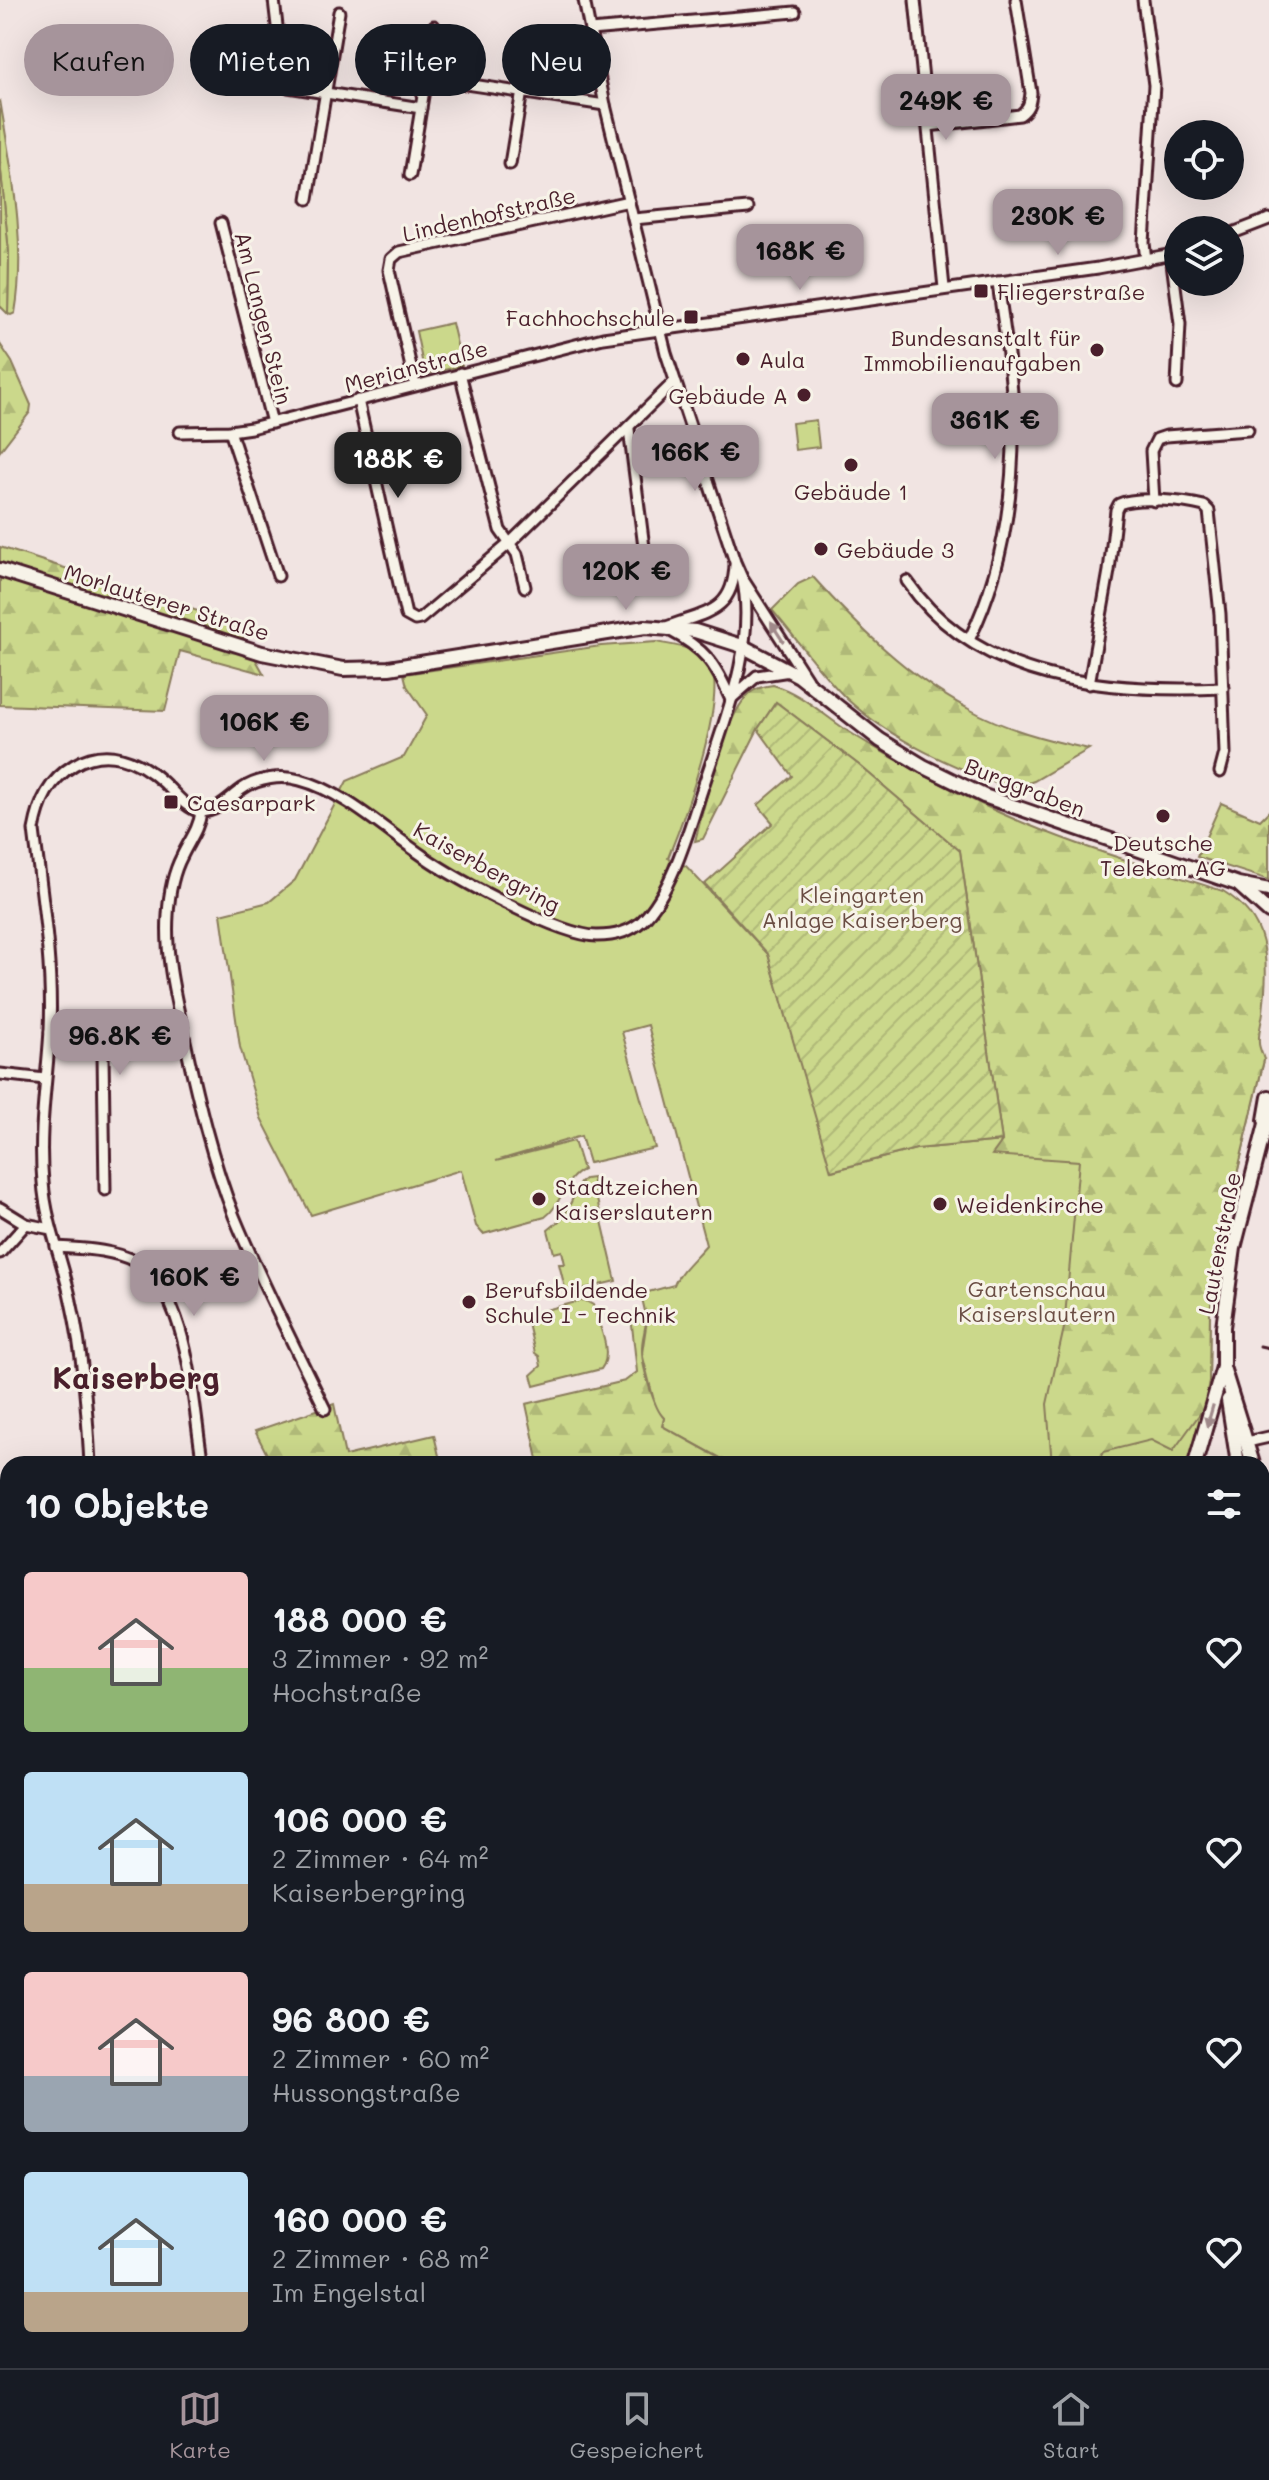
<!DOCTYPE html>
<html lang="de">
<meta charset="utf-8">
<style>
:root{--surface:#171b24;--page:#242831;--text:#f1f3f6;--muted:#9ea1a6;--line:#363941;--accent:#a6949b}
body{margin:0;font-family:Mali,sans-serif;background:var(--page);color:var(--text);height:100vh;display:flex;flex-direction:column;font-size:30px;white-space:nowrap}
*{box-sizing:border-box;margin:0}
p{font-size:26px;color:var(--muted)}
.icon{flex:none;width:44px;height:44px;fill:none;stroke:currentColor;stroke-width:2;stroke-linecap:round;stroke-linejoin:round}
.map{position:relative;flex:1;overflow:hidden}
.side{position:absolute;left:0px;top:1456px;width:1270px;height:912px;display:flex;flex-direction:column;background:var(--surface);border-radius:24px 24px 0 0;box-shadow:0 8px 32px #0002}
.side>*{flex:none}
.hud{position:absolute;left:24px;top:24px;width:800px;height:72px;display:flex;gap:16px}
.controls{position:absolute;left:1164px;top:120px;display:grid;gap:16px}
.controls a{display:grid;place-items:center;width:80px;height:80px;border-radius:50%;background:var(--surface);box-shadow:0 8px 32px #0002;font-size:40px}
.price{position:absolute;translate:-50% -68px;padding:0 18px;border-radius:16px;background:var(--accent);color:#111;font-size:26px;line-height:52px;filter:drop-shadow(0 2px 4px #0008)}
.price::after{content:'';position:absolute;left:50%;top:48px;width:24px;height:18px;margin-left:-12px;background:inherit;clip-path:polygon(0 0,100% 0,50% 100%)}
.price.on{background:#222;color:#fff}
ul{padding:0;list-style:none}
li{display:flex;align-items:center;gap:24px;height:200px;padding:0 24px}
li span{display:grid;place-items:center;flex:none;width:224px;height:160px;border-radius:8px;color:#555}
li>.icon{margin-inline-start:auto}
span .icon{width:96px;height:96px;fill:#fffc;stroke-width:1}
li b{font-size:34px}
h2{display:flex;justify-content:space-between;align-items:center;height:96px;padding:0 24px;font-size:34px}
.tag{padding:0 28px;border-radius:36px;background:var(--surface);box-shadow:0 8px 32px #0002;font-size:28px;line-height:72px}
.tag.on{background:var(--accent);color:#111}
.tab-bar{display:flex;justify-content:space-around;align-items:center;height:112px;border-top:2px solid var(--line);background:var(--surface);font-size:22px;color:var(--muted)}
.tab-bar a{display:grid;justify-items:center;gap:4px}
.tab-bar .on{color:var(--accent)}
.map>svg:first-child{display:block}
.green{fill:#cbd88b;stroke:#8a7c5b;stroke-width:2}
.forest{fill:url(#forest-firs);stroke:#8a7c5b;stroke-width:2}
.garden{fill:url(#garden-furrows);stroke:#8a7c5b;stroke-width:2}
.lines{fill:none;stroke-linecap:round;stroke-linejoin:round}
.stream{stroke:#7c88a7;stroke-width:3}
.street-casing{stroke:#4a1f2b;stroke-width:15}
.secondary-casing{stroke:#4a1f2b;stroke-width:18}
.street{stroke:#f7f3e8;stroke-width:9}
.secondary{stroke:#f7f3e8;stroke-width:12}
.rail{stroke:#4a1f2b;stroke-width:3}
.oneway{fill:#a0898a}
.poi-dot{fill:#4a1f2b;stroke:#f7f3e8;stroke-width:3}
.labels{text-anchor:middle;dominant-baseline:central;stroke-width:6;stroke-linejoin:round;paint-order:stroke}
.street-label{font-size:22px;fill:#4a1f2b;stroke:#f7f3e8}
.poi-label{font-size:22px;fill:#4a1f2b;stroke:#f7f3e8;text-anchor:start}
.park-label{font-size:22px;fill:#6a4d43;stroke:#f7f3e8}
.district-label{font-size:30px;font-weight:bold;fill:#4a1f2b;stroke:#f7f3e8}
</style>
<div class="map">
<svg width="1269" height="2368" viewBox="0 0 1269 2368">
<defs>
<pattern id="forest-firs" width="22" height="20" patternUnits="userSpaceOnUse" patternTransform="scale(2)"><rect width="22" height="20" fill="#cbd88b"/><path d="M5 1l3.5 6h-7zM16 11l3.5 6h-7z" fill="#b0b978"/></pattern>
<pattern id="garden-furrows" width="10" height="10" patternUnits="userSpaceOnUse" patternTransform="scale(2)"><rect width="10" height="10" fill="#cbd88b"/><path d="M-1 1l2-2M0 10L10 0M9 11l2-2" fill="none" stroke="#b0b978"/></pattern>
</defs>
<rect width="100%" height="100%" fill="#f1e4e2"/>
<filter id="ink" filterUnits="userSpaceOnUse"><feTurbulence type="fractalNoise" baseFrequency=".0125" numOctaves="2"/><feDisplacementMap in="SourceGraphic" scale="16" xChannelSelector="R" yChannelSelector="G"/><feConvolveMatrix kernelMatrix="1 2 1 2 8 2 1 2 1" color-interpolation-filters="sRGB"/></filter>
<g filter="url(#ink)">
<g class="green">
<path d="M0 100C11 168 27 244 15 313L11 315 8 314 9 253 0 161Z"/>
<path d="M452 323 462 366 430 373 424 370 416 331Z"/>
<path d="M816 420 819 447 795 450 792 423Z"/>
<path d="M656 642C675 646 701 647 711 666 727 701 683 821 668 858L686 866 768 954 832 1171 916 1149 1002 1141 1264 1060 1223 1233 1210 1311 1209 1381 1204 1408 1187 1464H1097L1102 1453 1073 1464H731L662 1426 664 1418 656 1409 642 1353 647 1320 641 1294 674 1285C680 1270 695 1258 706 1245L648 1025 622 1032 655 1148 589 1163 581 1136 496 1161 574 1141 583 1170C563 1179 562 1205 545 1217L483 1234 476 1226 461 1170 311 1215 261 1118 240 1047 221 914 269 902 295 880 347 781 404 757 427 715 407 686 404 674 601 646Z"/>
<path d="M592 1178 616 1281 569 1292 565 1288 559 1264H565L562 1251 554 1253 548 1230 564 1217 580 1183 585 1179Z"/>
<path d="M584 1300 593 1305C598 1323 614 1354 601 1369L534 1386 531 1375 541 1366 539 1356 535 1353 526 1315Z"/>
<path d="M1269 1724V1885L1262 1887V1738Z"/>
<path d="M8 2047V2125L3 2126 8 2149V2168L0 2170V2050Z"/>
</g>
<g class="forest">
<path d="M0 161 9 253 8 314 0 306Z"/>
<path d="M0 344 12 362 31 405 30 412 0 451Z"/>
<path d="M0 547 235 623 264 674 180 651 165 711 0 705Z"/>
<path d="M813 577C857 626 909 677 967 708 1004 729 1047 740 1089 749L1034 781 1010 789C953 766 894 742 848 700 820 673 797 639 772 610L798 584Z"/>
<path d="M773 685C802 693 825 717 851 733 890 758 933 780 975 801 1051 839 1142 865 1223 891 1269 919 1269 957 1263 1012 1262 1021 1258 1033 1259 1043 1259 1048 1263 1055 1264 1060L1223 1233 1210 1311 1209 1381 1204 1408 1173 1451 1151 1440 1103 1452 1097 1464H1052L1047 1404 1064 1328 1079 1161 992 1155 1002 1141 960 851 859 765 776 702 758 729 703 839 695 841C705 805 723 717 750 693 756 688 765 686 773 685Z"/>
<path d="M1221 803 1260 820 1269 811V880L1197 857Z"/>
<path d="M646 1312C648 1326 641 1337 642 1351 642 1366 654 1409 664 1418L662 1426 731 1464H539L526 1404 625 1381 637 1372 631 1316Z"/>
<path d="M334 1404 345 1456 434 1435 441 1464H272L255 1431Z"/>
<path d="M8 2233V2360H234V2368H0V2240Z"/>
</g>
<path class="garden" d="M776 702 859 765 960 851 1002 1141 916 1149 831 1171 768 954 705 884 773 823 758 805 792 776 758 729Z"/>
<g class="lines">
<g class="stream">
<path d="M0 2063 8 2058"/>
<path d="M0 2164 1 2166"/>
<path d="M94 2360 97 2368"/>
</g>
<g class="street-casing">
<g id="street">
<path d="M274 0 283 78 288 87 421 108 426 78 605 105"/>
<path d="M584 0 605 105 666 353 735 562 742 578 807 679"/>
<path d="M915 0 944 288"/>
<path d="M1143 0 1154 85 1144 243 1146 260"/>
<path d="M590 30 795 12"/>
<path d="M426 78 434 26"/>
<path d="M928 126 1020 115C1028 109 1030 104 1031 93L1016 0"/>
<path d="M510 164 530 42"/>
<path d="M410 175 421 108"/>
<path d="M308 199 339 12"/>
<path d="M634 219 748 208"/>
<path d="M221 223 272 423"/>
<path d="M1230 234 1269 219"/>
<path d="M1171 255 1180 324 1177 384"/>
<path d="M460 373 500 530 517 554 525 587"/>
<path d="M415 385 389 270 391 259 399 252 629 201"/>
<path d="M358 400 406 615 415 620 420 619 510 543 675 381"/>
<path d="M629 429 646 563"/>
<path d="M230 431 278 576"/>
<path d="M180 432 230 431 251 428 603 338 1098 268 1178 253"/>
<path d="M1154 501 1151 451 1157 439 1166 436 1248 430"/>
<path d="M907 581C977 683 1110 693 1223 688"/>
<path d="M664 628C703 612 733 614 735 565"/>
<path d="M669 630C705 649 715 663 731 700"/>
<path d="M969 640C1004 569 1015 490 1013 411 1012 369 1003 324 998 282"/>
<path d="M1089 684 1109 571 1116 510 1119 504C1137 496 1185 501 1204 506L1209 511 1220 614 1225 753 1220 772"/>
<path d="M733 697 757 676 790 671"/>
<path d="M201 812C218 812 229 798 242 789 258 778 282 775 300 780 343 791 386 831 423 856 456 879 560 936 597 936 614 936 630 932 642 921 672 892 689 829 702 790 722 727 758 644 742 578"/>
<path d="M201 812C199 829 189 841 182 856 173 873 169 896 168 915 165 958 176 999 185 1041 198 1100 212 1160 234 1216 261 1282 294 1345 325 1409"/>
<path d="M50 1032C73 1032 93 1029 103 1054L105 1190"/>
<path d="M0 1074 45 1079"/>
<path d="M0 1208 26 1224 51 1229"/>
<path d="M56 1247C81 1249 111 1249 134 1261 191 1291 192 1406 203 1464"/>
<path d="M0 1253 26 1224"/>
<path d="M1247 1442 1269 1437"/>
<path d="M90 1464C87 1409 83 1354 71 1301 63 1261 46 1224 43 1182 38 1131 47 1082 50 1030 53 963 42 897 34 830 39 802 49 780 74 765 106 746 138 759 163 782 175 793 185 808 201 812"/>
<path d="M1262 1565 1269 1552"/>
<path d="M0 1760 8 1759"/>
<path d="M1262 1954 1269 1958"/>
<path d="M0 2217 8 2210"/>
<path d="M1262 2231 1269 2227"/>
<path d="M1262 2353H1269"/>
<path d="M126 2360 129 2368"/>
<path d="M488 2360 495 2368"/>
<path d="M614 2360 617 2368"/>
<path d="M841 2360 842 2368"/>
<path d="M296 2368 301 2360"/>
<path d="M725 2368 728 2360"/>
<path d="M1084 2368 1103 2360"/>
</g>
</g>
<g class="secondary-casing">
<g id="secondary">
<path d="M0 570 262 653 343 669 389 668 645 627 695 631 742 646 799 676 880 740 923 766 984 796 1238 884 1269 890"/>
<path d="M1240 886 1269 912"/>
<path d="M1265 1120 1269 1097"/>
<path d="M1228 1400 1238 1464"/>
<path d="M1195 1464 1223 1367"/>
<path d="M1253 1464 1223 1367V1327L1234 1248 1269 1112"/>
<path d="M1262 1494 1269 1522"/>
<path d="M1262 1586 1269 1595"/>
<path d="M1262 1649 1269 1631"/>
<path d="M0 1866H8"/>
<path d="M1262 1914 1269 1918"/>
<path d="M1262 1930 1269 1934"/>
</g>
</g>
<use href="#street" class="street"/>
<use href="#secondary" class="secondary"/>
<g class="rail">
<path d="M1260 1346 1269 1348"/>
<path d="M1262 1911 1269 1909"/>
<path d="M0 2177 8 2175"/>
</g>
</g>
<defs><path id="oneway-solid" d="M-6-.8H1V-3.2L6.5 0L1 3.2V.8H-6Z" transform="scale(2)"/></defs>
<g class="oneway">
<use href="#oneway-solid" transform="translate(777 632) rotate(-123)"/>
<use href="#oneway-solid" transform="translate(1210 1416) rotate(106)"/>
</g>
</g>
<g class="poi-dot">
<rect x="973" y="283" width="16" height="16" rx="4"/>
<rect x="683" y="309" width="16" height="16" rx="4"/>
<circle cx="1097" cy="350" r="8"/>
<circle cx="743" cy="359" r="8"/>
<circle cx="804" cy="395" r="8"/>
<circle cx="851" cy="465" r="8"/>
<circle cx="821" cy="549" r="8"/>
<rect x="163" y="794" width="16" height="16" rx="4"/>
<circle cx="1163" cy="816" r="8"/>
<circle cx="539" cy="1199" r="8"/>
<circle cx="940" cy="1204" r="8"/>
<circle cx="469" cy="1302" r="8"/>
</g>
<g class="labels">
<g class="street-label">
<text transform="translate(489 214) rotate(-13)">Lindenhofstraße</text>
<text transform="translate(264 318) rotate(76)">Am Langen Stein</text>
<text transform="translate(416 366) rotate(-15)">Merianstraße</text>
<text transform="translate(167 602) rotate(17)">Morlauterer Straße</text>
<text transform="translate(1025 787) rotate(21)">Burggraben</text>
<text transform="translate(487 867) rotate(29)">Kaiserbergring</text>
<text transform="translate(1219 1243) rotate(-79)">Lauterstraße</text>
</g>
<g class="poi-label">
<text x="997" y="291">Fliegerstraße</text>
<text x="675" y="317" text-anchor="end">Fachhochschule</text>
<text x="1081" y="337" text-anchor="end">Bundesanstalt für<tspan x="1081" dy="25">Immobilienaufgaben</tspan></text>
<text x="759" y="359">Aula</text>
<text x="788" y="395" text-anchor="end">Gebäude A</text>
<text x="851" y="491" text-anchor="middle">Gebäude 1</text>
<text x="837" y="549">Gebäude 3</text>
<text x="187" y="802">Caesarpark</text>
<text x="1163" y="842" text-anchor="middle">Deutsche<tspan x="1163" dy="25">Telekom AG</tspan></text>
<text x="555" y="1186">Stadtzeichen<tspan x="555" dy="25">Kaiserslautern</tspan></text>
<text x="956" y="1204">Weidenkirche</text>
<text x="485" y="1289">Berufsbildende<tspan x="485" dy="25">Schule I - Technik</tspan></text>
</g>
<g class="park-label">
<text x="862" y="894">Kleingarten<tspan x="862" dy="25">Anlage Kaiserberg</tspan></text>
<text x="1037" y="1288">Gartenschau<tspan x="1037" dy="25">Kaiserslautern</tspan></text>
</g>
<g class="district-label">
<text x="136" y="1377">Kaiserberg</text>
</g>
</g>
</svg>
<div class="controls">
<a><svg class="icon" aria-label="locate" viewBox="0 0 24 24"><circle cx="12" cy="12" r="6"/><path d="M12 2v4M12 18v4M2 12h4M18 12h4"/></svg></a>
<a><svg class="icon" aria-label="layers" viewBox="0 0 24 24"><path d="M12 4l9 5-9 5-9-5zM3 14l9 5 9-5"/></svg></a>
</div>
<b class="price" style="left:946px;top:142px">249K €</b>
<b class="price" style="left:1058px;top:257px">230K €</b>
<b class="price" style="left:800px;top:292px">168K €</b>
<b class="price" style="left:995px;top:461px">361K €</b>
<b class="price" style="left:695px;top:493px">166K €</b>
<b class="price on" style="left:398px;top:500px">188K €</b>
<b class="price" style="left:626px;top:612px">120K €</b>
<b class="price" style="left:264px;top:763px">106K €</b>
<b class="price" style="left:120px;top:1077px">96.8K €</b>
<b class="price" style="left:194px;top:1318px">160K €</b>
<div class="hud">
<a class="tag on">Kaufen</a>
<a class="tag">Mieten</a>
<a class="tag">Filter</a>
<a class="tag">Neu</a>
</div>
<section class="side">
<h2>10 Objekte<svg class="icon" aria-label="filters" viewBox="0 0 24 24"><path d="M4 7h16M4 17h16"/><circle cx="9" cy="7" r="2"/><circle cx="15" cy="17" r="2"/></svg></h2>
<ul>
<li><span style="background:linear-gradient(#f6c9c9 60%,#8fb573 0)"><svg class="icon" aria-label="home" viewBox="0 0 24 24"><path d="M3 11l9-7 9 7M6 9v11h12V9"/></svg></span><div><b>188 000 €</b><p>3 Zimmer · 92 m²</p><p>Hochstraße</p></div><svg class="icon" aria-label="heart" viewBox="0 0 24 24"><path d="M12 20l-8-8c-3-5 5-10 8-4 3-6 11-1 8 4z"/></svg></li>
<li><span style="background:linear-gradient(#bfe0f5 70%,#b9a48a 0)"><svg class="icon" aria-label="home" viewBox="0 0 24 24"><path d="M3 11l9-7 9 7M6 9v11h12V9"/></svg></span><div><b>106 000 €</b><p>2 Zimmer · 64 m²</p><p>Kaiserbergring</p></div><svg class="icon" aria-label="heart" viewBox="0 0 24 24"><path d="M12 20l-8-8c-3-5 5-10 8-4 3-6 11-1 8 4z"/></svg></li>
<li><span style="background:linear-gradient(#f6c9c9 65%,#9aa5b1 0)"><svg class="icon" aria-label="home" viewBox="0 0 24 24"><path d="M3 11l9-7 9 7M6 9v11h12V9"/></svg></span><div><b>96 800 €</b><p>2 Zimmer · 60 m²</p><p>Hussongstraße</p></div><svg class="icon" aria-label="heart" viewBox="0 0 24 24"><path d="M12 20l-8-8c-3-5 5-10 8-4 3-6 11-1 8 4z"/></svg></li>
<li><span style="background:linear-gradient(#bfe0f5 75%,#b9a48a 0)"><svg class="icon" aria-label="home" viewBox="0 0 24 24"><path d="M3 11l9-7 9 7M6 9v11h12V9"/></svg></span><div><b>160 000 €</b><p>2 Zimmer · 68 m²</p><p>Im Engelstal</p></div><svg class="icon" aria-label="heart" viewBox="0 0 24 24"><path d="M12 20l-8-8c-3-5 5-10 8-4 3-6 11-1 8 4z"/></svg></li>
</ul>
</section>
</div>
<nav class="tab-bar">
<a class="on"><svg class="icon" aria-label="map" viewBox="0 0 24 24"><path d="M3 6l6-2 6 2 6-2v14l-6 2-6-2-6 2zM9 4v14M15 6v14"/></svg>Karte</a>
<a><svg class="icon" aria-label="saved" viewBox="0 0 24 24"><path d="M7 4h10v16l-5-4-5 4z"/></svg>Gespeichert</a>
<a><svg class="icon" aria-label="home" viewBox="0 0 24 24"><path d="M3 11l9-7 9 7M6 9v11h12V9"/></svg>Start</a>
</nav>
